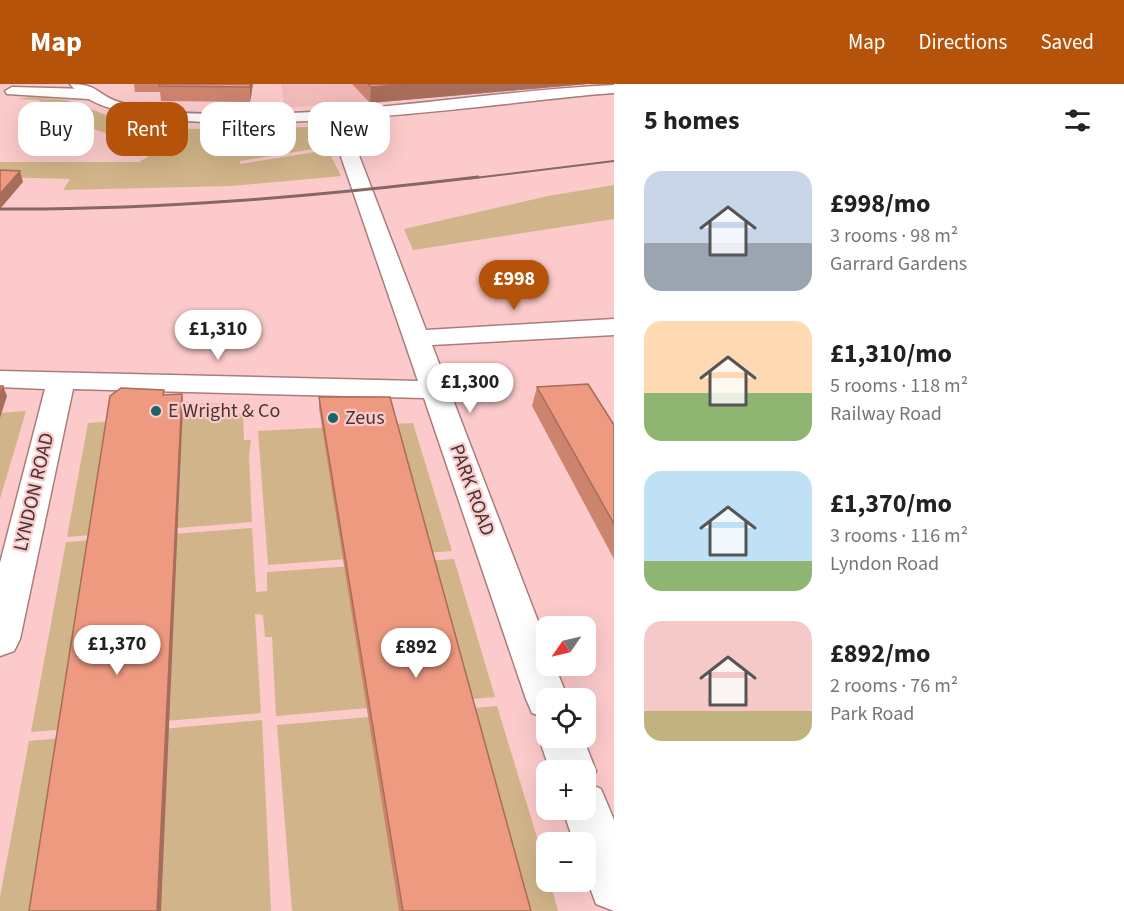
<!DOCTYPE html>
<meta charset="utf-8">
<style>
:root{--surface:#fff;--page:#f2f2f2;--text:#222;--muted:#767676;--accent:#b45309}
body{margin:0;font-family:"Source Sans 3",sans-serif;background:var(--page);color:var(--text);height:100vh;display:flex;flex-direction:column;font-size:22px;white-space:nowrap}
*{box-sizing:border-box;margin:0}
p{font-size:20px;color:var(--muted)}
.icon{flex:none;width:33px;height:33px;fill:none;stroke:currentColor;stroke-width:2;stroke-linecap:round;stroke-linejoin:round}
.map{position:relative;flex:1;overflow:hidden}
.drawer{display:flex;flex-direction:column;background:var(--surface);width:510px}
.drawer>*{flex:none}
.banner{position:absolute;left:18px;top:18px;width:506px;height:54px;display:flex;gap:12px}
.needle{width:39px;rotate:236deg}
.controls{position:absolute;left:536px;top:532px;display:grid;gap:12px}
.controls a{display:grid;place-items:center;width:60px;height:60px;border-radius:12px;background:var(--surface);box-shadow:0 6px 24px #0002;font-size:30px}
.price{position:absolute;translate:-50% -51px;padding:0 14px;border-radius:21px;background:#fff;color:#222;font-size:20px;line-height:39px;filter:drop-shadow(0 2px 3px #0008)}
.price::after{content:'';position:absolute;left:50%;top:36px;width:18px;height:14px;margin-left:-9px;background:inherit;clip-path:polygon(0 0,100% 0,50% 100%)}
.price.current{background:var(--accent);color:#fff}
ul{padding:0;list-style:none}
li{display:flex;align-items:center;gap:18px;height:150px;padding:0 30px}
li span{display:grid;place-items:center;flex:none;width:168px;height:120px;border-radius:18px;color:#555}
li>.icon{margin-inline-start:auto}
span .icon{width:72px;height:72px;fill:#fffc;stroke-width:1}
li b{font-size:26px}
h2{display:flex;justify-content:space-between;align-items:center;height:72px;padding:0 30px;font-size:26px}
.tag{padding:0 21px;border-radius:18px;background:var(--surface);box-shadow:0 6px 24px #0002;font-size:21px;line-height:54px}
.tag.current{background:var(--accent);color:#fff}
header{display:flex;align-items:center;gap:36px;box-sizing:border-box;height:84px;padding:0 30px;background:var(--accent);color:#fff}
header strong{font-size:28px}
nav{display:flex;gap:33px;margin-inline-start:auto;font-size:21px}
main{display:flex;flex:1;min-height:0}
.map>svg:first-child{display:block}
.built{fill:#f3baba}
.green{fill:#d1b489}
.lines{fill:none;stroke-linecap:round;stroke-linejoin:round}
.minor-casing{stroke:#aa7d7d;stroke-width:3}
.primary-casing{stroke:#aa7d7d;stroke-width:3}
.minor{fill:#fff;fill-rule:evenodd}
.primary{fill:#fff;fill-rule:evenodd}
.rail-far1{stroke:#866868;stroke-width:2}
.rail{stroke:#866868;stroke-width:3}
.wall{fill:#cd846f}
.shaded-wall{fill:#a76c5a}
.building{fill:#ee9a81;stroke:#a76c5a;stroke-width:1.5}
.poi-dot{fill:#176568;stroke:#fccaca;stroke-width:2}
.labels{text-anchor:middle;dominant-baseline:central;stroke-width:4.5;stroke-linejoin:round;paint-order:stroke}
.poi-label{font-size:20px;fill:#473434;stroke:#fccaca;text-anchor:start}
.street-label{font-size:20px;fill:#473434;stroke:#fccaca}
</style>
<header>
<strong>Map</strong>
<nav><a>Map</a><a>Directions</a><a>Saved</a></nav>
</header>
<main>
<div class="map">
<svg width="614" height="827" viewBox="0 0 614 827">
<rect width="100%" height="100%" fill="#fccaca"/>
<g class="built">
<path d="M281 0H586L271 25 284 18Z"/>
<path d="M166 317 233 320V329L182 333Z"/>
</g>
<g class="green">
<path d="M29 13 67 16 109 32 184 45 312 43 321 50 326 63 240 77V80L328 66 341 92 231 102 63 106 70 95 0 93V78H139L159 66 81 41 38 16 18 15Z"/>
<path d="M614 101V135L413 166 404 145 548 112Z"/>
<path d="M26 327 0 415V329Z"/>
<path d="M243 329 244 356H251L249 371 252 438 67 453 88 339Z"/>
<path d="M413 339 452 467 268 481 258 347Z"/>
<path d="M252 444 256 508 267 507V488L454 475 495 613 276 632 272 553H265L263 531 255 530 261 629 31 648 66 458Z"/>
<path d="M497 622 546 783V798H550L558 827H292L277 641Z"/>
<path d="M262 636 271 827H0V813L29 657Z"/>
</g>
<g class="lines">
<g class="minor-casing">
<g id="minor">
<path d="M12 3 88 5 96 10 88 15 7 10 5 7Z"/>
<path d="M328 26 334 28 355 61 426 246 614 235V251L432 261 546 558V582H555L568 615H546V634L532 629 526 615 424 314 73 305 20 555 14 567 0 572V479L45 305 0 303V287L418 297 337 61 320 31Z"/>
<path d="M546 639V654H583L596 687 590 700 601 705 614 736V827L596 820 585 790V759H574L563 726H585V687H550L539 654Z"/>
</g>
</g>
<g class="primary-casing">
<path id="primary" d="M70 0C99 0 97 11 119 18 159 31 205 30 246 30 369 30 491 7 614 1V9C512 15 132 78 70 0Z"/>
</g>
<use href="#minor" class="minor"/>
<use href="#primary" class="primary"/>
<path class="rail-far1" d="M466 95 614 77"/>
<path class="rail" d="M0 125C160 126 319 112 478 93"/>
</g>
<g class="wall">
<path d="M134 0H253L250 18 161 17 160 8H135Z"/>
<path d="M352 0H587L370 19Z"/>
<path d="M537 303 614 341V475L532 322Z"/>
<path d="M319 313 531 827H399L319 324Z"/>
</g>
<g class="shaded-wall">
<path d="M250 0H253L250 18Z"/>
<path d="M410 0H587L370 19 371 3Z"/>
<path d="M20 87 23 98 0 125V110Z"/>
<path d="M3 302 7 312 0 334V312Z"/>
<path d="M182 310 183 321 161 827H157Z"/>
</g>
<g class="building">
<path d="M160 0H250V3L159 2Z"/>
<path d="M368 0H410L371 3Z"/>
<path d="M0 86 20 87 0 110Z"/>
<path d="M588 300 614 341V440L537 303Z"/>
<path d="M0 302H3L0 312Z"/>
<path d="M121 304 164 306 163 311 182 310 157 827H29L110 312Z"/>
<path d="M319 313H390L531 827H403Z"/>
</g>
<g class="poi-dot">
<circle cx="156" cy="327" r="6"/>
<circle cx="333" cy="334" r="6"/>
</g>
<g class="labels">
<g class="poi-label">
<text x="168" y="327">E Wright &amp; Co</text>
<text x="345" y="334">Zeus</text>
</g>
<g class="street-label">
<text transform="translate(472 406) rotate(70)">PARK ROAD</text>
<text transform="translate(34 408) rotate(-77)">LYNDON ROAD</text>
</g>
</g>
</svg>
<div class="controls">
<a><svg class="needle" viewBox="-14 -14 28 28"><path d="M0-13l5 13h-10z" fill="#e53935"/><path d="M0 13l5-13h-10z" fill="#767676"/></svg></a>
<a><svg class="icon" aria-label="locate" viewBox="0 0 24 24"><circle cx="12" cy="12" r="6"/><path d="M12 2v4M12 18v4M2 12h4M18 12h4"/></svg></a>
<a>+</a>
<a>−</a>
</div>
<b class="price current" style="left:514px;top:227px">£998</b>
<b class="price" style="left:218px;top:277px">£1,310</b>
<b class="price" style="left:470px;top:330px">£1,300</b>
<b class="price" style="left:117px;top:592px">£1,370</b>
<b class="price" style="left:416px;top:595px">£892</b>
<div class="banner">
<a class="tag">Buy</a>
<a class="tag current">Rent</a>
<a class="tag">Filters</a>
<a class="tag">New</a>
</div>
</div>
<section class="drawer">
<h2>5 homes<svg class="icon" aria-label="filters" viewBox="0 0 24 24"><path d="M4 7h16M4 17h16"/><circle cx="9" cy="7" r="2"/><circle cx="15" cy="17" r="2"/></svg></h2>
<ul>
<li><span style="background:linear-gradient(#c9d6e8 60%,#9aa5b1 0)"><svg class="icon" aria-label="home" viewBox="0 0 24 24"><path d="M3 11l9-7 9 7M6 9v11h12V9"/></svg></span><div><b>£998/mo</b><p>3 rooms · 98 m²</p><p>Garrard Gardens</p></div></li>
<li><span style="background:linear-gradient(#ffd9b3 60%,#8fb573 0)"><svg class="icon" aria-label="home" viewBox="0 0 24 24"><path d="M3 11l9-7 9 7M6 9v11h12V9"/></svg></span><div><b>£1,310/mo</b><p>5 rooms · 118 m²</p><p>Railway Road</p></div></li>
<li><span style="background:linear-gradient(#bfe0f5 75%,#8fb573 0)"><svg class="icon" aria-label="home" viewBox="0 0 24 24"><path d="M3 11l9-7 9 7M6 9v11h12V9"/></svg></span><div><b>£1,370/mo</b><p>3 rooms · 116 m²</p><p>Lyndon Road</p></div></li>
<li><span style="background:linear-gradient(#f6c9c9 75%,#c2b280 0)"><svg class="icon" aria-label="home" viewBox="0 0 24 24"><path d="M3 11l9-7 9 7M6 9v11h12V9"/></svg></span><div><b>£892/mo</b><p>2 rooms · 76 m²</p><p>Park Road</p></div></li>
</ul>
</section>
</main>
